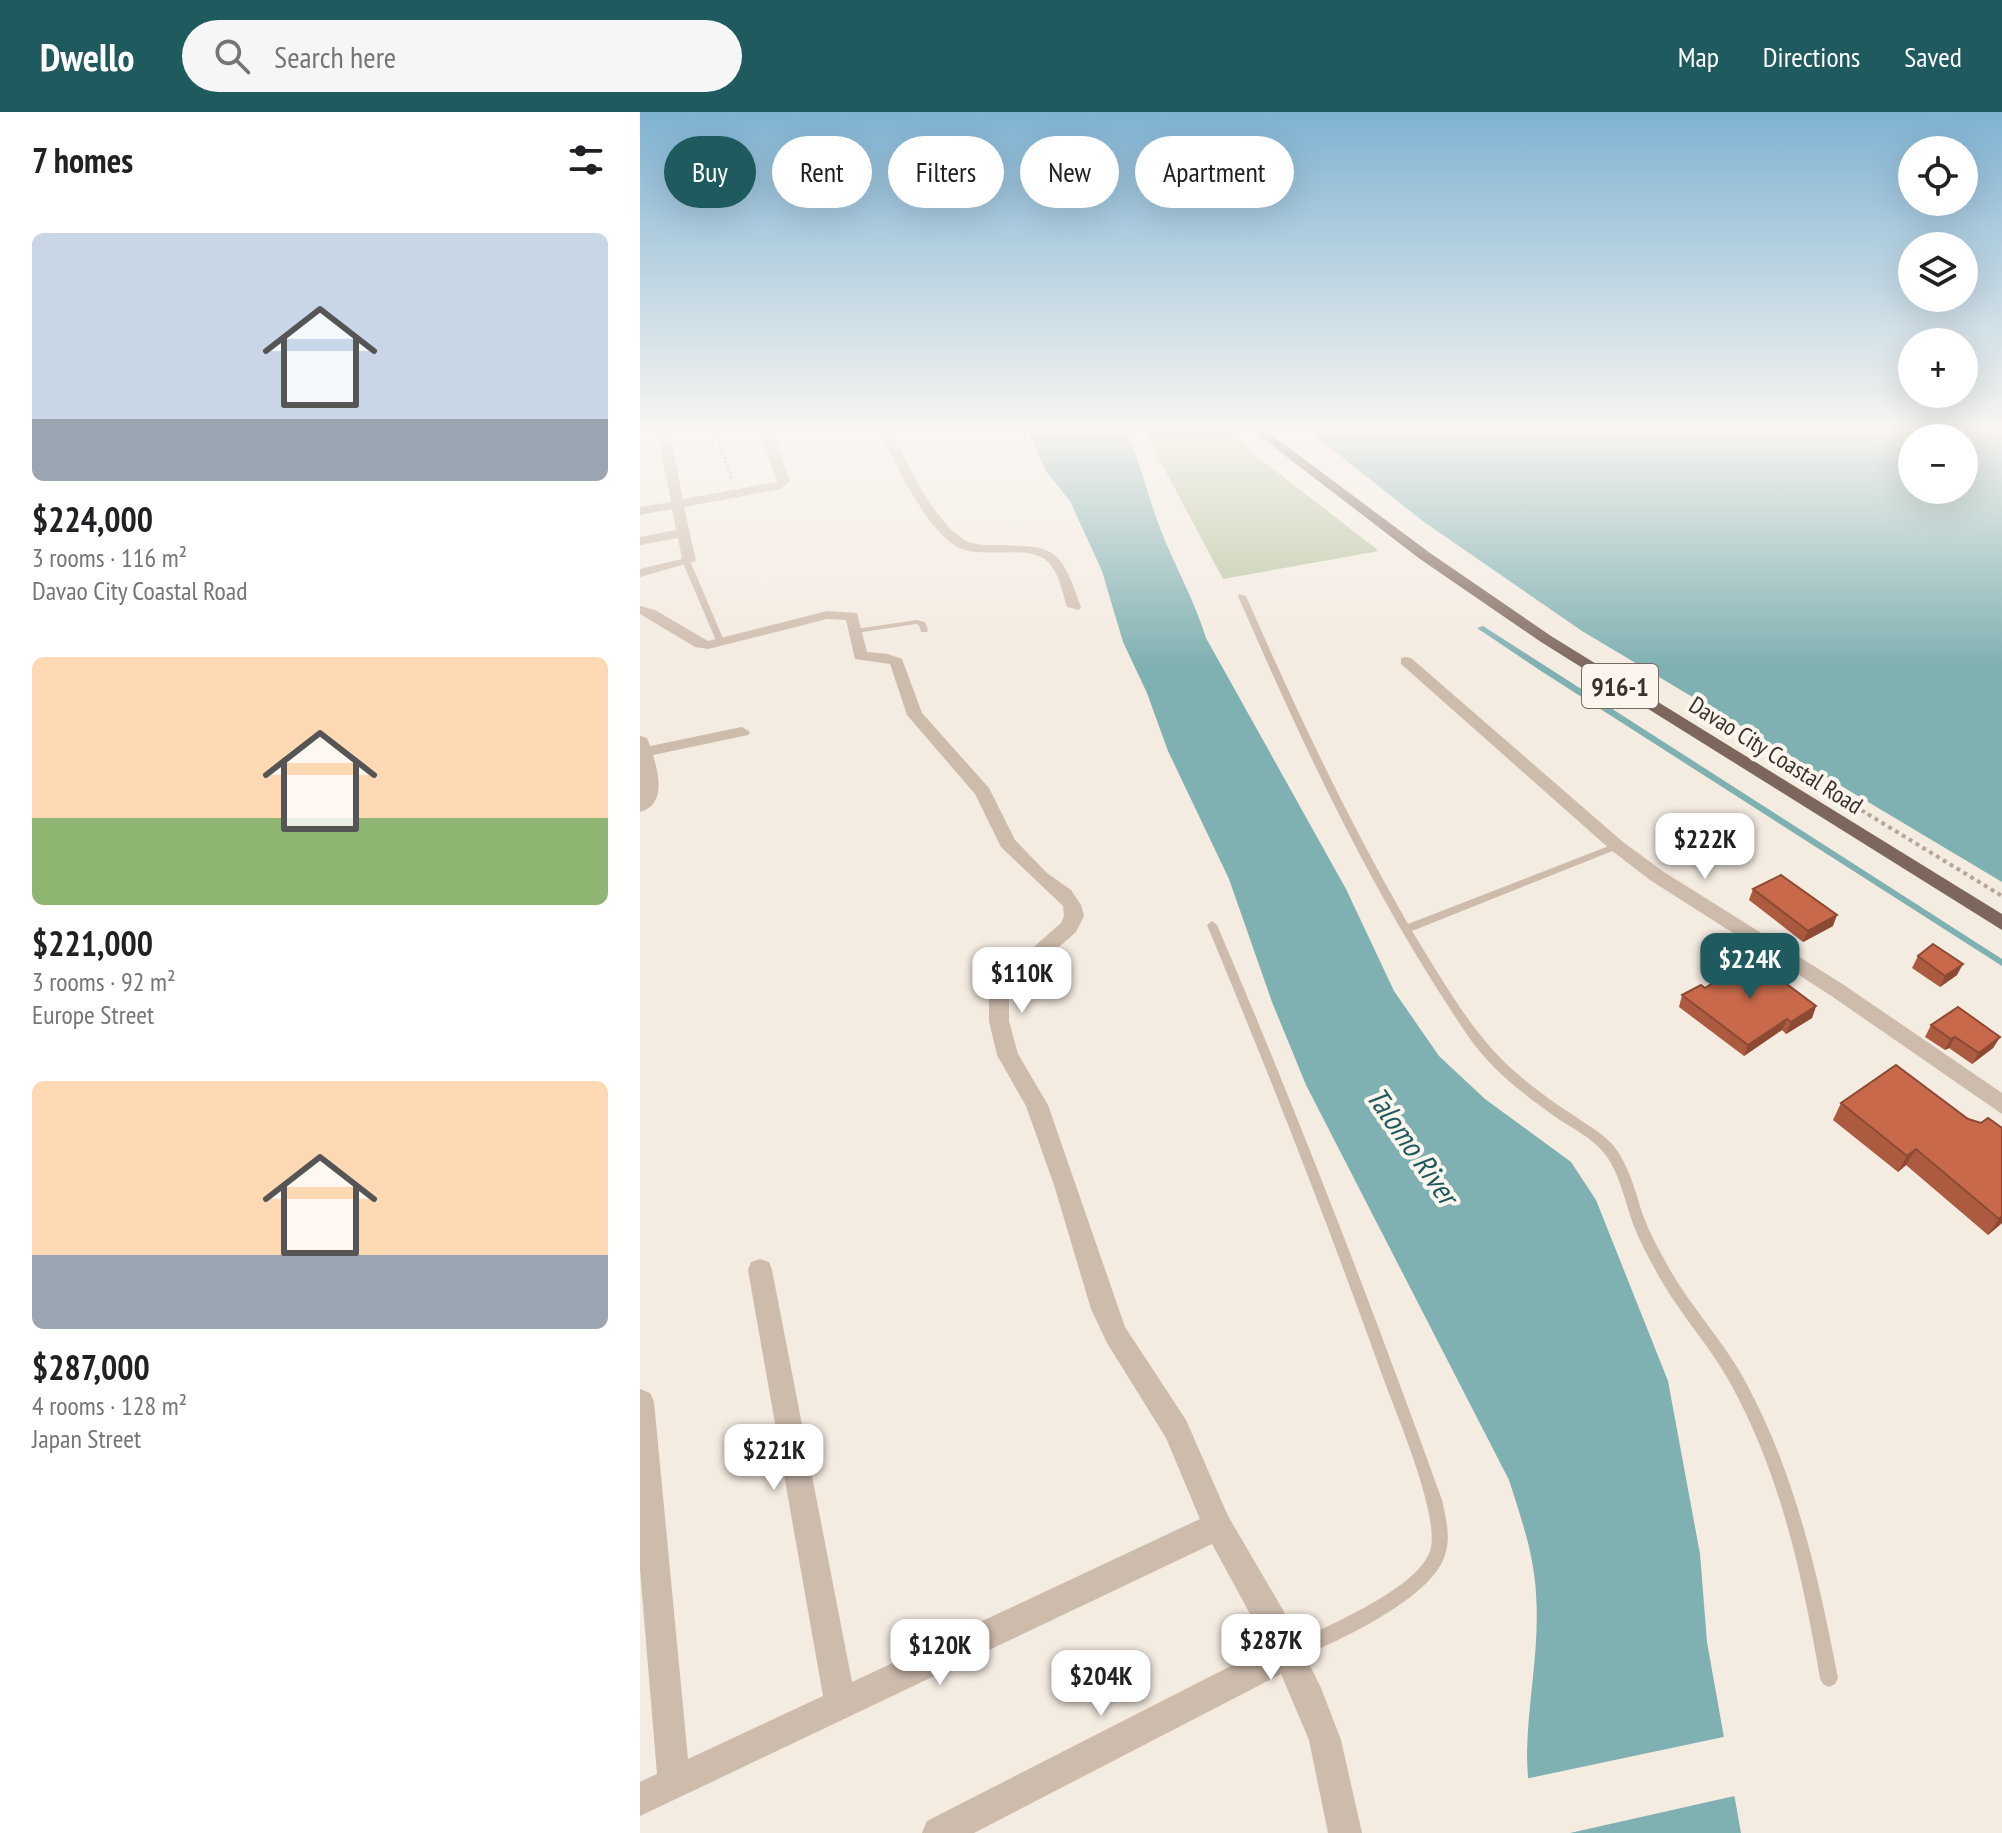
<!DOCTYPE html>
<meta charset="utf-8">
<style>
:root{--surface:#fff;--page:#f6f6f6;--text:#202124;--muted:#757577;--accent:#1f5a5e}
body{margin:0;font-family:"PT Sans Narrow",sans-serif;background:var(--page);color:var(--text);height:100vh;display:flex;flex-direction:column;font-size:30px;white-space:nowrap}
*{box-sizing:border-box;margin:0}
p{font-size:26px;color:var(--muted)}
.icon{flex:none;width:44px;height:44px;fill:none;stroke:currentColor;stroke-width:2;stroke-linecap:round;stroke-linejoin:round}
.map{position:relative;flex:1;overflow:hidden}
.drawer{display:flex;flex-direction:column;background:var(--surface);width:640px}
.drawer>*{flex:none}
.banner{position:absolute;left:24px;top:24px;width:760px;height:72px;display:flex;gap:16px}
.controls{position:absolute;left:1258px;top:24px;display:grid;gap:16px}
.controls a{display:grid;place-items:center;width:80px;height:80px;border-radius:50%;background:var(--surface);box-shadow:0 8px 32px #0002;font-size:40px}
.price{position:absolute;translate:-50% -68px;padding:0 18px;border-radius:16px;background:#fff;color:#222;font-size:26px;line-height:52px;filter:drop-shadow(0 2px 4px #0008)}
.price::after{content:'';position:absolute;left:50%;top:48px;width:24px;height:18px;margin-left:-12px;background:inherit;clip-path:polygon(0 0,100% 0,50% 100%)}
.price.active{background:var(--accent);color:#fff}
ul{padding:0;list-style:none}
li{display:grid;align-content:center;gap:16px;height:424px;padding:0 32px}
li span{display:grid;place-items:center;height:248px;border-radius:12px;color:#555}
li>.icon{margin-inline-start:auto}
span .icon{width:144px;height:144px;fill:#fffc;stroke-width:1}
li b{font-size:34px}
h2{display:flex;justify-content:space-between;align-items:center;height:96px;padding:0 32px;font-size:34px}
.chip{padding:0 28px;border-radius:36px;background:var(--surface);box-shadow:0 8px 32px #0002;font-size:28px;line-height:72px}
.chip.active{background:var(--accent);color:#fff}
header{display:flex;align-items:center;gap:48px;box-sizing:border-box;height:112px;padding:0 40px;background:var(--accent);color:#fff}
header strong{font-size:38px}
nav{display:flex;gap:44px;margin-inline-start:auto;font-size:28px}
.search{width:560px;height:72px;background:var(--page);display:flex;align-items:center;gap:20px;box-sizing:border-box;padding:0 28px;border-radius:44px;color:var(--muted);font-size:30px}
main{display:flex;flex:1;min-height:0}
.map>svg:first-child{display:block}
.green{fill:#b8c4a0}
.water{fill:#7fb0b2;fill-rule:evenodd}
.pier{fill:#f4ebe1}
.lines{fill:none;stroke-linecap:round;stroke-linejoin:round}
.path-far2{stroke:#b9a596;stroke-width:2;stroke-dasharray:2 2;stroke-linecap:butt}
.path-far1{stroke:#b9a596;stroke-width:3;stroke-dasharray:3 3;stroke-linecap:butt}
.path{stroke:#b9a596;stroke-width:4;stroke-dasharray:4 4;stroke-linecap:butt}
.service{fill:#cdbbac;fill-rule:evenodd}
.minor{fill:#cdbbac;fill-rule:evenodd}
.primary{fill:#7d675c;fill-rule:evenodd}
.wall{fill:#ac5a40}
.shaded-wall{fill:#8c4a34}
.building{fill:#c8694b;stroke:#8c4a34;stroke-width:2}
.labels{text-anchor:middle;dominant-baseline:central;stroke-width:8;stroke-linejoin:round;paint-order:stroke}
.far-street-label{font-size:24px;fill:#3b302b;stroke:#fbf5ee}
.shield{fill:#fbf5ee;stroke:#756b66;stroke-width:2}
.shield-label{font-size:26px;font-weight:bold;fill:#3b302b}
.water-label{font-size:30px;font-style:italic;fill:#1f5a5e;stroke:#fbf5ee}
</style>
<header>
<strong>Dwello</strong>
<div class="search"><svg class="icon" aria-label="search" viewBox="0 0 24 24"><circle cx="10" cy="10" r="6"/><path d="M15 15l6 6"/></svg>Search here</div>
<nav><a>Map</a><a>Directions</a><a>Saved</a></nav>
</header>
<main>
<section class="drawer">
<h2>7 homes<svg class="icon" aria-label="filters" viewBox="0 0 24 24"><path d="M4 7h16M4 17h16"/><circle cx="9" cy="7" r="2"/><circle cx="15" cy="17" r="2"/></svg></h2>
<ul>
<li><span style="background:linear-gradient(#c9d6e8 75%,#9aa5b1 0)"><svg class="icon" aria-label="home" viewBox="0 0 24 24"><path d="M3 11l9-7 9 7M6 9v11h12V9"/></svg></span><div><b>$224,000</b><p>3 rooms · 116 m²</p><p>Davao City Coastal Road</p></div></li>
<li><span style="background:linear-gradient(#ffd9b3 65%,#8fb573 0)"><svg class="icon" aria-label="home" viewBox="0 0 24 24"><path d="M3 11l9-7 9 7M6 9v11h12V9"/></svg></span><div><b>$221,000</b><p>3 rooms · 92 m²</p><p>Europe Street</p></div></li>
<li><span style="background:linear-gradient(#ffd9b3 70%,#9aa5b1 0)"><svg class="icon" aria-label="home" viewBox="0 0 24 24"><path d="M3 11l9-7 9 7M6 9v11h12V9"/></svg></span><div><b>$287,000</b><p>4 rooms · 128 m²</p><p>Japan Street</p></div></li>
</ul>
</section>
<div class="map">
<svg width="1362" height="1721" viewBox="0 0 1362 1721">
<rect width="100%" height="100%" fill="#f4ebe1"/>
<path class="green" d="M502 315H584L610 339 739 439 583 467Z"/>
<g class="water">
<path d="M387 315H484C500 348 507 382 520 416 534 453 554 487 566 526L706 777 754 879 799 944 845 987 931 1050 956 1088 1028 1269 1060 1442 1067 1530 1101 1721H894C891 1695 887 1667 887 1641 888 1587 900 1535 896 1482 894 1442 881 1406 869 1368L666 973 632 890 589 767 528 639 507 581 483 530 462 459 430 389 406 359Z"/>
<path d="M664 315H1362V770L942 519 784 410ZM1272 326H1324V378H1272Z"/>
<path d="M843 514 1362 847V854L901 559 837 516Z"/>
</g>
<path class="pier" d="M1088 1624 1099 1683 930 1721H890L885 1667Z"/>
<g class="lines">
<path class="path-far2" d="M74 315 92 368"/>
<path class="path-far1" d="M1183 675 1225 700"/>
<path class="path" d="M1221 698 1362 784"/>
<g class="service">
<path d="M44 449 51 451 85 531 84 533 77 531 43 451Z"/>
<path d="M599 482 606 484C655 596 707 706 768 812L974 732 977 731 982 734 980 736 772 819C804 870 833 925 880 964 896 978 915 991 933 1003 946 1012 961 1020 972 1032 989 1052 995 1079 1003 1103 1009 1119 1016 1133 1024 1147 1046 1190 1081 1225 1104 1267 1155 1360 1178 1463 1198 1566L1195 1572 1189 1575 1183 1572 1180 1566C1163 1467 1142 1368 1094 1278 1072 1235 1037 1200 1015 1157 1006 1141 997 1124 991 1106 984 1085 979 1061 965 1042 953 1027 936 1018 920 1008 886 984 851 958 828 924 734 786 664 636 598 484Z"/>
<path d="M276 508 285 510 288 518 287 520H281L279 513 276 512 216 521 212 519 216 517Z"/>
<path d="M572 809 577 813C658 1002 732 1194 802 1388 806 1406 811 1425 805 1443 791 1488 694 1531 651 1549L645 1546 642 1540 645 1534C681 1517 777 1478 790 1439 801 1407 758 1306 745 1271 690 1117 630 964 567 813Z"/>
</g>
<g class="minor">
<path d="M16 315H28L43 387 137 370 119 315H131L150 369 141 377 44 395 56 449 0 465V457L42 447 38 426 0 433V425L36 418 32 397 0 403V395L31 390Z"/>
<path d="M237 315H249C266 348 292 407 323 427 332 433 343 433 353 433 416 434 420 435 441 495L439 498 427 495C423 482 420 466 412 455 395 427 341 451 314 433 282 411 255 349 237 315Z"/>
<path d="M0 494 15 498 68 529 187 499 217 501 227 540 248 542 262 547 282 601 349 676 375 728 407 761 431 778 441 793 444 804 436 820 378 871 369 885V909L378 942 408 993 485 1215 546 1308 588 1404 643 1498 681 1576 701 1628 722 1721H688L669 1628 641 1562 334 1721H282L287 1709 628 1535 572 1432 0 1704V1670L17 1662 0 1457V1277L10 1281 14 1290 48 1647 183 1584 108 1158 111 1150 120 1147 129 1150 132 1158 212 1570 560 1407 526 1326 467 1231 451 1197 414 1073 386 994 357 943 349 909V885L364 861 421 811 424 804 423 794 361 735 335 682 267 603 250 552 215 547 206 508 187 507 68 537 55 535 0 502Z"/>
<path d="M766 545 771 546 983 730 1024 760 1204 873 1362 981V1002L1190 883 1010 768 971 738 761 552V546Z"/>
<path d="M102 615 110 620 108 623 13 643C19 663 26 693 0 700V624L7 626 10 634Z"/>
</g>
<path class="primary" d="M608 315H621L790 441 911 524 1362 802V818L901 530 780 447Z"/>
</g>
<g class="wall">
<path d="M1113 777 1193 814 1163 830 1109 788Z"/>
<path d="M1278 844 1317 863 1300 875 1272 856Z"/>
<path d="M1042 883 1176 894 1172 906 1146 922 1142 918 1104 944 1039 895Z"/>
<path d="M1291 913 1360 925 1353 936 1332 952 1309 936 1305 938 1285 925Z"/>
<path d="M1256 953 1362 1111 1348 1123 1266 1053 1258 1060 1193 1008 1201 991Z"/>
</g>
<g class="shaded-wall">
<path d="M1197 803 1193 814 1163 830 1168 819Z"/>
<path d="M1323 852 1317 863 1300 875 1305 864Z"/>
<path d="M1176 894 1172 906 1146 922 1151 910Z"/>
<path d="M1147 907 1142 918 1104 944 1108 933Z"/>
<path d="M1315 925 1309 936 1305 938 1311 927Z"/>
<path d="M1360 925 1353 936 1332 952 1339 941Z"/>
<path d="M1276 1037 1266 1053 1258 1060 1267 1044Z"/>
<path d="M1362 1104V1111L1348 1123 1359 1107Z"/>
</g>
<g class="building">
<path d="M1141 763 1197 803 1168 819 1113 777Z"/>
<path d="M1293 832 1323 852 1305 864 1278 844Z"/>
<path d="M1112 846 1176 894 1151 910 1147 907 1108 933 1042 883 1061 873 1065 876Z"/>
<path d="M1318 895 1360 925 1339 941 1315 925 1311 927 1291 913Z"/>
<path d="M1256 953 1328 1007 1341 1011 1348 1006 1362 1016V1104L1359 1107 1276 1037 1267 1044 1201 991Z"/>
</g>
<linearGradient id="sky" x2="0" y2="1"><stop stop-color="#7eb2d2"/><stop offset="0.57" stop-color="#faf6f2"/><stop offset="1" stop-color="#faf6f2" stop-opacity="0"/></linearGradient>
<rect width="1362" height="556" fill="url(#sky)"/>
<g class="labels">
<g class="far-street-label">
<text transform="translate(1136 643) rotate(32)">Davao City Coastal Road</text>
</g>
<rect class="shield" x="942" y="552" width="76" height="44" rx="6"/>
<g class="shield-label">
<text x="980" y="574">916-1</text>
</g>
<g class="water-label">
<text transform="translate(773 1033) rotate(55)">Talomo River</text>
</g>
</g>
</svg>
<div class="controls">
<a><svg class="icon" aria-label="locate" viewBox="0 0 24 24"><circle cx="12" cy="12" r="6"/><path d="M12 2v4M12 18v4M2 12h4M18 12h4"/></svg></a>
<a><svg class="icon" aria-label="layers" viewBox="0 0 24 24"><path d="M12 4l9 5-9 5-9-5zM3 14l9 5 9-5"/></svg></a>
<a>+</a>
<a>−</a>
</div>
<b class="price" style="left:1065px;top:769px">$222K</b>
<b class="price active" style="left:1110px;top:889px">$224K</b>
<b class="price" style="left:382px;top:903px">$110K</b>
<b class="price" style="left:134px;top:1380px">$221K</b>
<b class="price" style="left:631px;top:1570px">$287K</b>
<b class="price" style="left:300px;top:1575px">$120K</b>
<b class="price" style="left:461px;top:1606px">$204K</b>
<div class="banner">
<a class="chip active">Buy</a>
<a class="chip">Rent</a>
<a class="chip">Filters</a>
<a class="chip">New</a>
<a class="chip">Apartment</a>
</div>
</div>
</main>
